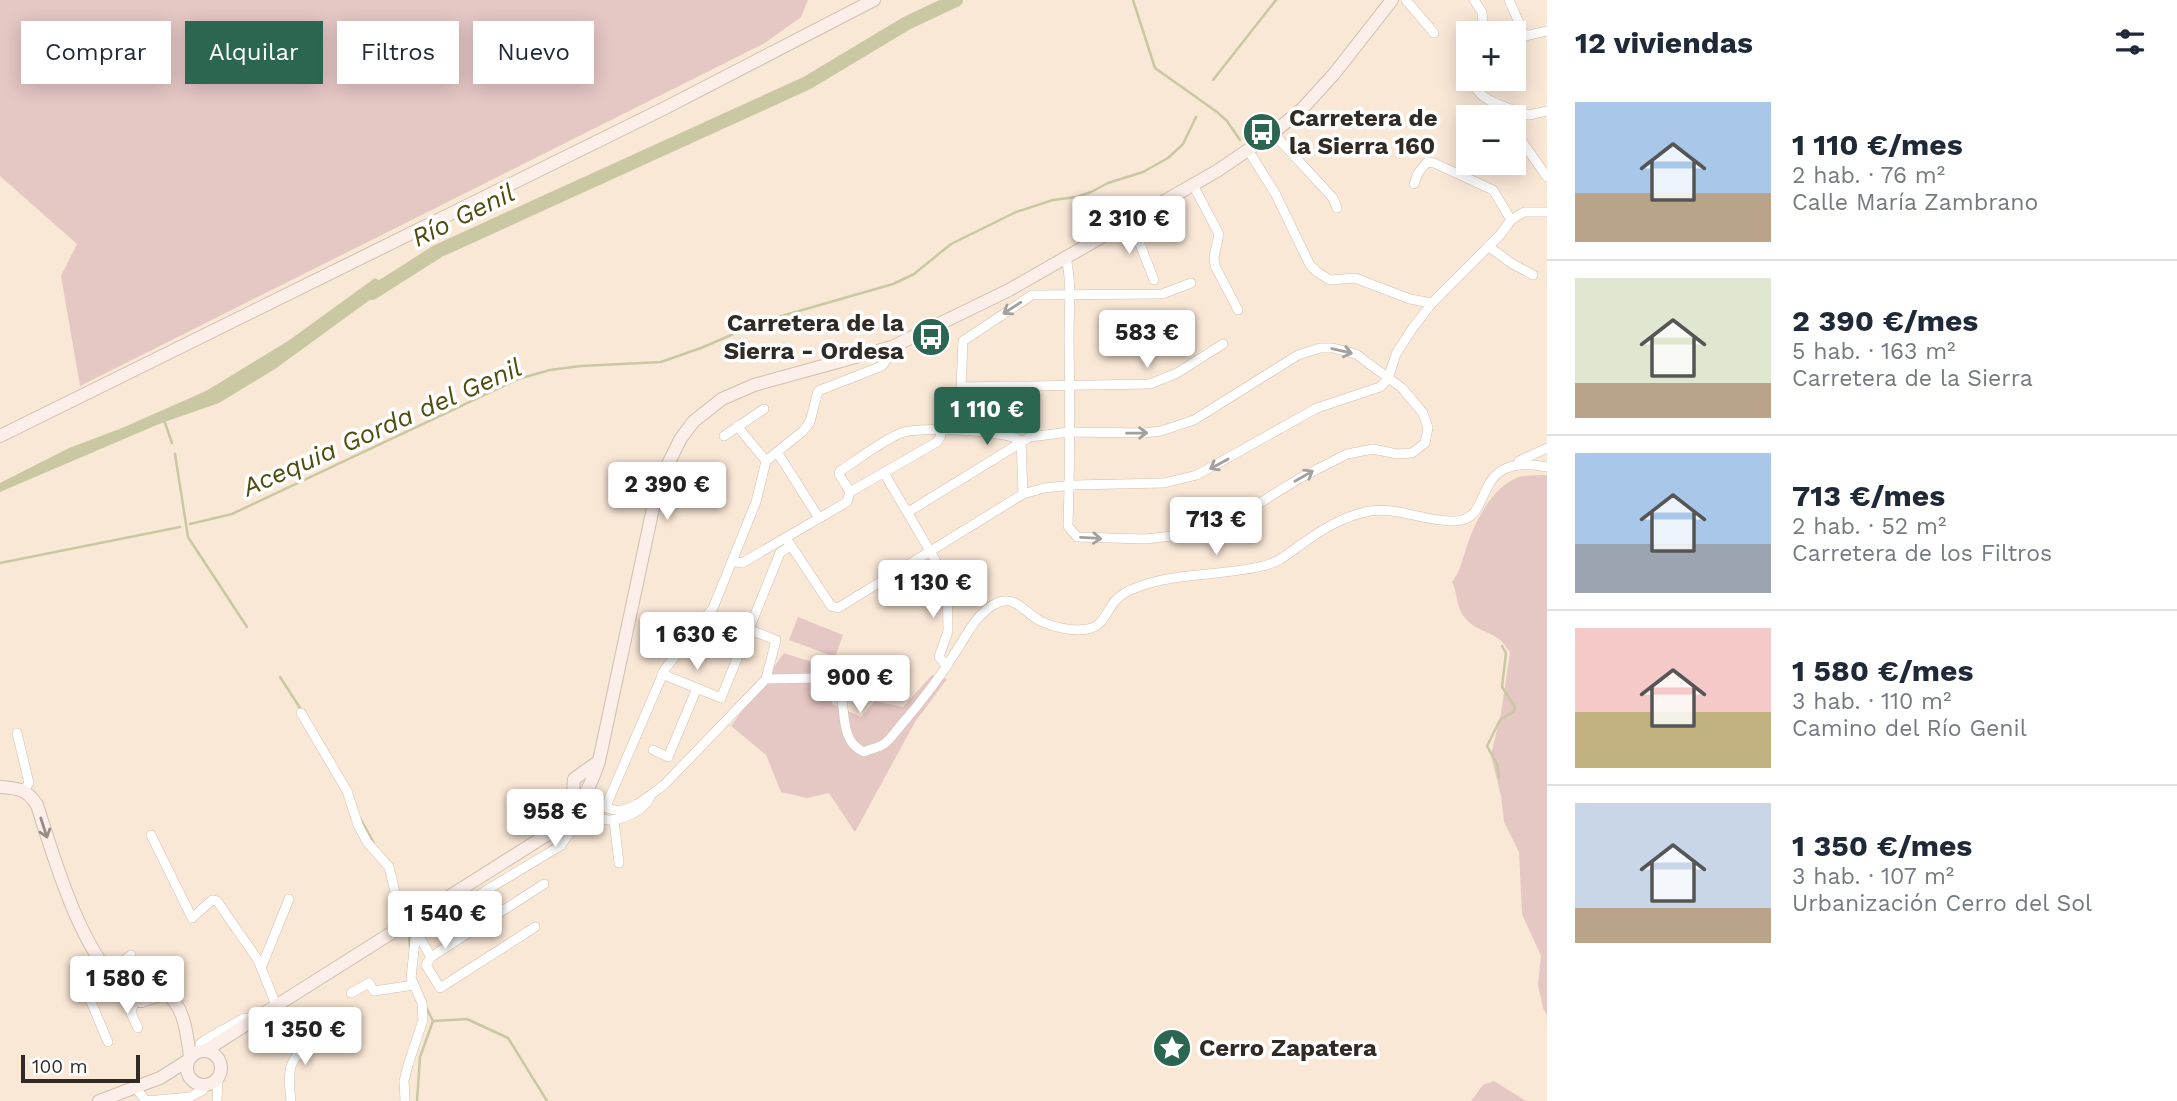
<!DOCTYPE html>
<html lang="es">
<meta charset="utf-8">
<style>
:root{--surface:#fff;--page:#f2f2f3;--text:#1f2937;--muted:#747a83;--line:#e0e1e3;--accent:#2b6650}
body{margin:0;font-family:"Work Sans",sans-serif;background:var(--page);color:var(--text);height:100vh;display:flex;flex-direction:column;font-size:26px;white-space:nowrap}
*{box-sizing:border-box;margin:0}
p{font-size:23px;color:var(--muted)}
.icon{flex:none;width:38px;height:38px;fill:none;stroke:currentColor;stroke-width:2;stroke-linecap:round;stroke-linejoin:round}
.map{position:relative;flex:1;overflow:hidden}
.side{display:flex;flex-direction:column;background:var(--surface);width:630px}
.side>*{flex:none}
.top-card{position:absolute;left:21px;top:21px;width:665px;height:63px;display:flex;gap:14px}
.buttons{position:absolute;left:1456px;top:21px;display:grid;gap:14px}
.buttons a{display:grid;place-items:center;width:70px;height:70px;border-radius:0px;background:var(--surface);box-shadow:0 4px 18px #0003;font-size:35px}
.scale{position:absolute;left:21px;bottom:18px;width:119px;box-sizing:border-box;padding-left:7px;border:4px solid #322b25;border-top:0;font-size:19px;line-height:24px;white-space:nowrap;color:#322b25;-webkit-text-stroke:5px #fff;paint-order:stroke}
.price{position:absolute;translate:-50% -60px;padding:0 16px;border-radius:7px;background:#fff;color:#222;font-size:23px;line-height:46px;filter:drop-shadow(0 2px 4px #0008)}
.price::after{content:'';position:absolute;left:50%;top:42px;width:21px;height:16px;margin-left:-10px;background:inherit;clip-path:polygon(0 0,100% 0,50% 100%)}
.price.selected{background:var(--accent);color:#fff}
ul{padding:0;list-style:none}
li{display:flex;align-items:center;gap:21px;height:175px;padding:0 28px}
li+li{border-top:2px solid var(--line)}
li span{display:grid;place-items:center;flex:none;width:196px;height:140px;border-radius:0px;color:#555}
li>.icon{margin-inline-start:auto}
span .icon{width:84px;height:84px;fill:#fffc;stroke-width:1}
li b{font-size:30px}
h2{display:flex;justify-content:space-between;align-items:center;height:84px;padding:0 28px;font-size:30px}
.tag{padding:0 24px;border-radius:0px;background:var(--surface);box-shadow:0 4px 18px #0003;font-size:24px;line-height:63px}
.tag.selected{background:var(--accent);color:#fff}
main{display:flex;flex:1;min-height:0}
.map>svg:first-child{display:block}
.green{fill:#e5c7c4}
.water{fill:#c9c8a3}
.lines{fill:none;stroke-linecap:round;stroke-linejoin:round}
.stream{stroke:#c9c8a3;stroke-width:2.5}
.river{stroke:#c9c8a3;stroke-width:14}
.street-casing{stroke:#d0bfaf;stroke-width:10}
.secondary-casing{stroke:#d0bfaf;stroke-width:14}
.street{stroke:#fff;stroke-width:9}
.secondary{stroke:#fceee8;stroke-width:12}
.oneway{stroke:#a3a09d}
.oneway2{stroke:#978c86}
.labels{text-anchor:middle;dominant-baseline:central;stroke-width:7;stroke-linejoin:round;paint-order:stroke}
.poi-label{font-size:24px;font-weight:bold;fill:#322b25;stroke:#fff;text-anchor:start}
.water-label{font-size:26px;font-style:italic;fill:#504c0e;stroke:#fff}
</style>
<main>
<div class="map">
<svg width="1547" height="1101" viewBox="0 0 1547 1101">
<rect width="100%" height="100%" fill="#fae8d7"/>
<g class="green">
<path d="M0 0H808L801 17 765 43 80 386 61 276 77 244 0 176Z"/>
<path d="M1547 475V1015L1543 1008 1538 985 1541 956 1522 914 1519 852 1504 822 1501 796 1491 755 1501 713 1510 652C1507 648 1503 642 1499 639 1488 631 1475 630 1465 618 1456 608 1458 594 1452 582 1462 568 1460 566 1465 552 1473 525 1491 487 1519 477 1528 475 1538 475 1547 475Z"/>
<path d="M798 617 843 635 835 657 789 640Z"/>
<path d="M784 653 833 669 832 704 861 717 875 701 903 707 932 675 947 679 915 722 855 832 829 793 807 798 781 792 766 755 731 726Z"/>
<path d="M1494 1081 1526 1101H1471L1483 1085Z"/>
</g>
<path class="water" d="M375 278 389 286 275 369 219 403 159 424 0 492V483L69 448 122 428 206 391 288 341Z"/>
<g class="lines">
<g class="stream">
<path d="M1133 0 1155 68 1217 112 1227 121 1240 140"/>
<path d="M1213 80 1276 0"/>
<path d="M164 420 172 443"/>
<path d="M175 454 188 537 247 627"/>
<path d="M190 524 232 514 518 379 550 370 581 366 661 362 701 348 764 321 893 284 914 274 951 244 1016 212 1053 200 1077 197 1091 192 1108 183 1143 172 1168 158 1183 144 1196 117"/>
<path d="M0 563 180 527"/>
<path d="M280 677 302 711"/>
<path d="M1499 778 1497 764 1487 746 1500 720 1514 711 1515 707 1502 687 1506 653 1502 646"/>
<path d="M360 818 374 843"/>
<path d="M399 893 405 906"/>
<path d="M408 926 410 948"/>
<path d="M433 1021 467 1019 508 1038 547 1101"/>
<path d="M417 1101 420 1057 433 1021 426 1007"/>
</g>
<path class="river" d="M372 293 438 251 807 83 907 23 956 0"/>
<g class="street-casing">
<g id="street">
<path d="M1406 0 1434 33"/>
<path d="M1474 0 1482 12 1484 33"/>
<path d="M1509 0 1525 36"/>
<path d="M1514 46 1525 36 1547 31"/>
<path d="M1471 79C1479 101 1497 103 1516 111"/>
<path d="M1474 86 1487 79"/>
<path d="M1518 113 1529 115 1547 111"/>
<path d="M1507 117 1514 111 1520 114V121L1514 125"/>
<path d="M1514 130 1547 177"/>
<path d="M1273 133 1333 198 1337 208"/>
<path d="M1248 150 1275 193 1310 265 1316 271 1328 279"/>
<path d="M1414 184 1418 173 1427 162 1434 163 1493 190 1511 220"/>
<path d="M1193 185 1219 234 1214 257 1215 266 1238 310"/>
<path d="M1131 221 1154 280"/>
<path d="M1488 246 1511 263 1533 275"/>
<path d="M1331 280 1355 278 1410 299 1432 303"/>
<path d="M1191 283 1162 294 1032 295 963 341 961 387 1150 384 1177 373 1223 344"/>
<path d="M737 426 766 461"/>
<path d="M724 436 764 409"/>
<path d="M1021 441 1023 494"/>
<path d="M777 452 819 518"/>
<path d="M1518 465 1519 461 1547 448"/>
<path d="M884 473 947 580 948 631 939 657 947 666"/>
<path d="M850 492 839 474 840 471C859 459 881 441 901 433 918 426 1007 430 1021 441"/>
<path d="M908 512 1030 437 1069 432 1144 433 1161 431 1194 420 1298 355 1320 348H1333L1356 354 1402 388 1423 413 1428 428 1425 443 1412 453 1397 454 1373 449 1347 454 1300 478 1237 517 1201 531 1182 535 1145 539 1077 537 1068 526C1070 464 1070 401 1069 338 1069 312 1072 282 1066 258"/>
<path d="M786 538 831 606 838 608 1023 494 1044 488 1074 485 1164 483 1197 475 1317 408 1380 387 1388 379 1396 354 1412 329 1432 303 1500 235 1511 220 1524 212H1547"/>
<path d="M733 561 742 563 847 502 850 492 937 442 941 436 940 431"/>
<path d="M708 614 776 640 766 679"/>
<path d="M662 674 721 698 780 553 790 546"/>
<path d="M301 713 347 791 358 825 367 842 389 867 398 904 413 919 416 931 431 957 426 965 440 988 535 927"/>
<path d="M17 733 29 783 24 790"/>
<path d="M653 750 668 757 697 688"/>
<path d="M582 800C593 803 604 808 615 810 631 813 651 794 664 785L766 679 818 678 838 685C848 707 837 740 864 752 870 749 878 748 884 744 890 740 896 731 901 725 921 702 939 679 955 653 966 636 976 614 995 604 1014 593 1025 613 1040 621 1053 627 1073 632 1087 629 1103 627 1106 612 1115 601 1121 594 1129 590 1138 587 1178 572 1222 576 1263 566 1277 563 1288 554 1299 546 1321 530 1343 516 1370 511 1400 507 1425 522 1454 521 1498 521 1467 451 1547 467"/>
<path d="M606 806 665 669 713 608 756 502 766 461 803 431 810 422 818 391 882 366 887 359 883 349"/>
<path d="M614 820 619 863"/>
<path d="M151 835 192 918 212 900 217 901 258 960 276 1005"/>
<path d="M457 908 560 846C567 837 572 827 583 821 590 817 602 820 610 820 626 819 645 810 651 795"/>
<path d="M416 931 453 908"/>
<path d="M431 957 544 884"/>
<path d="M261 968 289 899"/>
<path d="M109 972 131 955"/>
<path d="M351 993 369 983 374 991 414 985"/>
<path d="M134 1001 131 1013 138 1028"/>
<path d="M108 1042 89 997 118 984"/>
<path d="M200 1050V1044L205 1040 244 1018 254 1019"/>
<path d="M135 1087 146 1101 190 1097 203 1090 205 1086"/>
<path d="M217 1101 218 1078"/>
<path d="M291 1101C286 1061 291 1061 318 1034"/>
<path d="M405 1101 404 1081 408 1065 423 1020 422 1003 411 978 416 931"/>
</g>
</g>
<g class="secondary-casing">
<g id="secondary">
<path d="M0 436 663 109 874 0"/>
<path d="M0 787C18 788 27 789 37 805 58 870 81 955 134 1001H142L165 993C185 1005 187 1036 190 1057"/>
<path d="M582 800 573 791 574 779 599 761"/>
<path d="M206 1050 545 836C573 816 589 794 599 761L653 508 663 474 681 438 694 421 722 399 754 385 892 347 1009 290 1217 171 1273 133 1302 109 1334 74 1392 0"/>
<circle cx="204" cy="1068" r="17"/>
<path d="M99 1101 160 1078 187 1061"/>
</g>
</g>
<use href="#street" class="street"/>
<use href="#secondary" class="secondary"/>
</g>
<defs><path id="oneway-shaft" d="M-6 0H5M1.5-3L5.5 0L1.5 3" fill="none" stroke-width="1.6" stroke-linecap="round" stroke-linejoin="round" transform="scale(1.75)"/></defs>
<g class="oneway">
<use href="#oneway-shaft" transform="translate(1012 308) rotate(147)"/>
<use href="#oneway-shaft" transform="translate(1342 351) rotate(13)"/>
<use href="#oneway-shaft" transform="translate(1137 433) rotate(-1)"/>
<use href="#oneway-shaft" transform="translate(1219 464) rotate(151)"/>
<use href="#oneway-shaft" transform="translate(1304 476) rotate(-30)"/>
<use href="#oneway-shaft" transform="translate(1091 538) rotate(3)"/>
</g>
<use class="oneway2" href="#oneway-shaft" transform="translate(44 828) rotate(72)"/>
<defs>
<g id="bus-disc" transform="scale(2.0125)"><circle r="9.5" fill="#2b6650" stroke="#fff"/><path d="M-5-6H5V4H4V6H2V4H-2V6H-4V4H-5ZM-3.5-4V0h7V-4ZM-3.5 1.2v1.5H-2V1.2ZM2 1.2v1.5H3.5V1.2Z" fill="#fff"/></g>
<g id="sight-disc" transform="scale(2.0125)"><circle r="9.5" fill="#2b6650" stroke="#fff"/><path d="M0-6L1.8-2.2L6-1.7L2.9 1.2L3.7 5.4L0 3.3L-3.7 5.4L-2.9 1.2L-6-1.7L-1.8-2.2Z" fill="#fff"/></g>
</defs>
<g fill-rule="evenodd">
<use href="#bus-disc" x="1262" y="132"/>
<use href="#bus-disc" x="931" y="337"/>
<use href="#sight-disc" x="1172" y="1048"/>
</g>
<g class="labels">
<g class="poi-label">
<text x="1289" y="118">Carretera de<tspan x="1289" dy="28">la Sierra 160</tspan></text>
<text x="904" y="323" text-anchor="end">Carretera de la<tspan x="904" dy="28">Sierra - Ordesa</tspan></text>
<text x="1199" y="1048">Cerro Zapatera</text>
</g>
<g class="water-label">
<text transform="translate(463 215) rotate(-26)">Río Genil</text>
<text transform="translate(382 427) rotate(-24)">Acequia Gorda del Genil</text>
</g>
</g>
</svg>
<div class="buttons">
<a>+</a>
<a>−</a>
</div>
<div class="scale">100 m</div>
<b class="price" style="left:1129px;top:256px">2 310 €</b>
<b class="price" style="left:1147px;top:370px">583 €</b>
<b class="price selected" style="left:987px;top:447px">1 110 €</b>
<b class="price" style="left:667px;top:522px">2 390 €</b>
<b class="price" style="left:1216px;top:557px">713 €</b>
<b class="price" style="left:933px;top:620px">1 130 €</b>
<b class="price" style="left:697px;top:672px">1 630 €</b>
<b class="price" style="left:860px;top:715px">900 €</b>
<b class="price" style="left:555px;top:849px">958 €</b>
<b class="price" style="left:445px;top:951px">1 540 €</b>
<b class="price" style="left:127px;top:1016px">1 580 €</b>
<b class="price" style="left:305px;top:1067px">1 350 €</b>
<div class="top-card">
<a class="tag">Comprar</a>
<a class="tag selected">Alquilar</a>
<a class="tag">Filtros</a>
<a class="tag">Nuevo</a>
</div>
</div>
<section class="side">
<h2>12 viviendas<svg class="icon" aria-label="filters" viewBox="0 0 24 24"><path d="M4 7h16M4 17h16"/><circle cx="9" cy="7" r="2"/><circle cx="15" cy="17" r="2"/></svg></h2>
<ul>
<li><span style="background:linear-gradient(#a9c7e8 65%,#b9a48a 0)"><svg class="icon" aria-label="home" viewBox="0 0 24 24"><path d="M3 11l9-7 9 7M6 9v11h12V9"/></svg></span><div><b>1 110 €/mes</b><p>2 hab. · 76 m²</p><p>Calle María Zambrano</p></div></li>
<li><span style="background:linear-gradient(#dfe7d0 75%,#b9a48a 0)"><svg class="icon" aria-label="home" viewBox="0 0 24 24"><path d="M3 11l9-7 9 7M6 9v11h12V9"/></svg></span><div><b>2 390 €/mes</b><p>5 hab. · 163 m²</p><p>Carretera de la Sierra</p></div></li>
<li><span style="background:linear-gradient(#a9c7e8 65%,#9aa5b1 0)"><svg class="icon" aria-label="home" viewBox="0 0 24 24"><path d="M3 11l9-7 9 7M6 9v11h12V9"/></svg></span><div><b>713 €/mes</b><p>2 hab. · 52 m²</p><p>Carretera de los Filtros</p></div></li>
<li><span style="background:linear-gradient(#f6c9c9 60%,#c2b280 0)"><svg class="icon" aria-label="home" viewBox="0 0 24 24"><path d="M3 11l9-7 9 7M6 9v11h12V9"/></svg></span><div><b>1 580 €/mes</b><p>3 hab. · 110 m²</p><p>Camino del Río Genil</p></div></li>
<li><span style="background:linear-gradient(#c9d6e8 75%,#b9a48a 0)"><svg class="icon" aria-label="home" viewBox="0 0 24 24"><path d="M3 11l9-7 9 7M6 9v11h12V9"/></svg></span><div><b>1 350 €/mes</b><p>3 hab. · 107 m²</p><p>Urbanización Cerro del Sol</p></div></li>
</ul>
</section>
</main>
